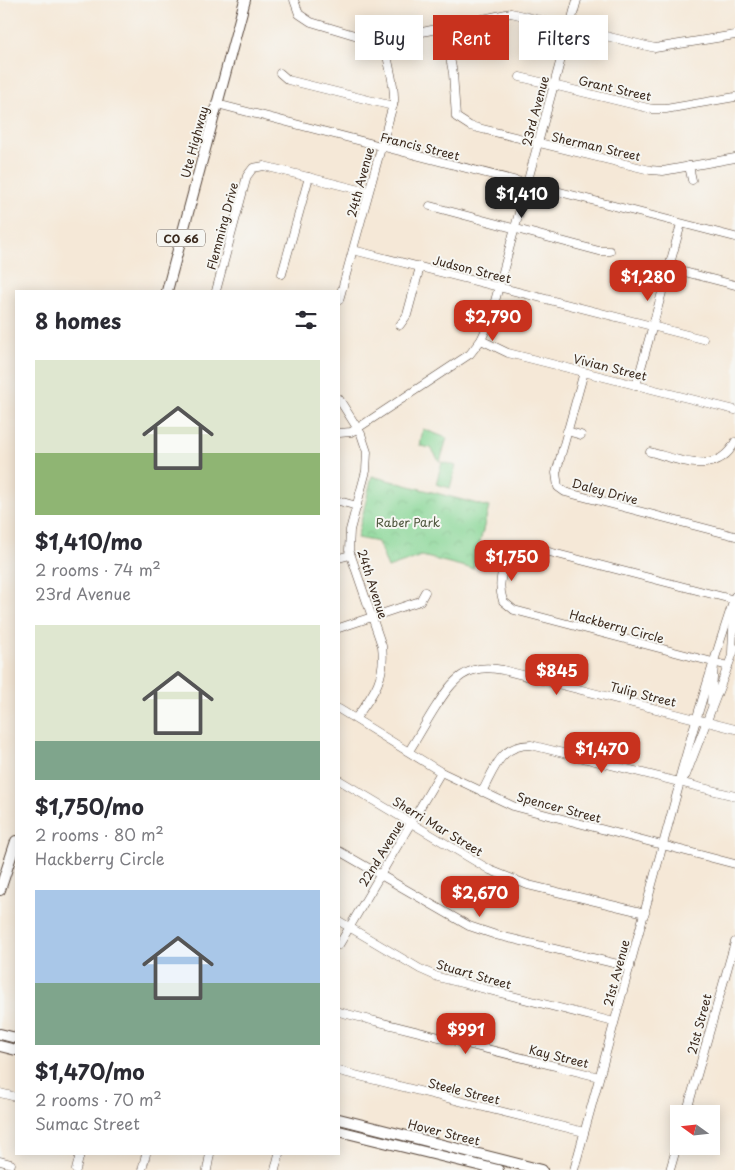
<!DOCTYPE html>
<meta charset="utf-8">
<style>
:root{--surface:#fff;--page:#f7f7f7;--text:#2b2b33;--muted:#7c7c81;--accent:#c8321e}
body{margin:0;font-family:"Playpen Sans",sans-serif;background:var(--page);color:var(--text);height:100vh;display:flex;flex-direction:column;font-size:19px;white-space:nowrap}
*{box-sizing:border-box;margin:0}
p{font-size:16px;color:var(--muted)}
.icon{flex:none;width:28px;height:28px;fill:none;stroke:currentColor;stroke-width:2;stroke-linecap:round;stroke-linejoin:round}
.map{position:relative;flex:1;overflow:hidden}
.details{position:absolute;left:15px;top:290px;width:325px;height:865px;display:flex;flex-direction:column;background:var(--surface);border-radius:0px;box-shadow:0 2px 12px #0003}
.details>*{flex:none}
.hud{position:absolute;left:355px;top:15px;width:305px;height:45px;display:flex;gap:10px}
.needle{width:32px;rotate:285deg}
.tools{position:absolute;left:670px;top:1105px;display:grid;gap:10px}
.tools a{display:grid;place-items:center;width:50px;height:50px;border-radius:0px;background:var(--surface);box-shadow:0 2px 12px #0003;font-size:25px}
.price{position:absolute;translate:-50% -42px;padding:0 11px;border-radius:10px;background:var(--accent);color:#fff;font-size:16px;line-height:32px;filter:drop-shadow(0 1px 2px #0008)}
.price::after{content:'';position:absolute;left:50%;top:30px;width:15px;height:11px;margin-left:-8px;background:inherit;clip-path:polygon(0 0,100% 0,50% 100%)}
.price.selected{background:#222;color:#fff}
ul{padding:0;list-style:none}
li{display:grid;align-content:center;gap:10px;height:265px;padding:0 20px}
li span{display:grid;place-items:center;height:155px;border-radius:0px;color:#555}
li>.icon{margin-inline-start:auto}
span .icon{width:90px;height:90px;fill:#fffc;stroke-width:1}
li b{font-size:21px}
h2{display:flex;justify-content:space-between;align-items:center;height:60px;padding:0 20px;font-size:21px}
.pill{padding:0 18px;border-radius:0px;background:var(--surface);box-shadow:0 2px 12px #0003;font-size:18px;line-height:45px}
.pill.selected{background:var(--accent);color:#fff}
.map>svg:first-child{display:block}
.park{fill:url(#park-crowns);stroke:#61805a}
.garden{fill:#87d695;stroke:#61805a}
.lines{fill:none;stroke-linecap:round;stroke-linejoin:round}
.minor-casing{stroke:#57463a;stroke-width:9}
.major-casing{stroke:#57463a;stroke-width:12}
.minor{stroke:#fff;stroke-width:8}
.major{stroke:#fff;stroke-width:10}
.labels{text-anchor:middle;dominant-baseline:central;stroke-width:4;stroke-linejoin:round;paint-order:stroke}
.shield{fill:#f6f6f2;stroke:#73675e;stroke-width:1}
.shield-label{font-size:11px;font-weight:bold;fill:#3b2a1e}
.street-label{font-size:12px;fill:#3b2a1e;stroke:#f6f6f2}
.park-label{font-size:12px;fill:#4e553c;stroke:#f6f6f2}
</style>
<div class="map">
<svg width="735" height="1170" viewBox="0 0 735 1170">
<defs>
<pattern id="park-crowns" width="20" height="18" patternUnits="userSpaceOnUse" patternTransform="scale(1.25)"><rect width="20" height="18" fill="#87d695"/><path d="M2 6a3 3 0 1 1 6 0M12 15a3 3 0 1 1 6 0" fill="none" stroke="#75b880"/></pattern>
</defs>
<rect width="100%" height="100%" fill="#f6f6f2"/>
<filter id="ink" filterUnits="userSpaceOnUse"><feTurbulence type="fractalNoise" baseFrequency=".02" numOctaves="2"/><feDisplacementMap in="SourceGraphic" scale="10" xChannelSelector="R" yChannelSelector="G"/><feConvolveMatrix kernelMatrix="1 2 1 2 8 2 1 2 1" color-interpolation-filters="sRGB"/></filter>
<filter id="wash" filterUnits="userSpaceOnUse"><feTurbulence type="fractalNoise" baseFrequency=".0096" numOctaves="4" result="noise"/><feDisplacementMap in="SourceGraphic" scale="20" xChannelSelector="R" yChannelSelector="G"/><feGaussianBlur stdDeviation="1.12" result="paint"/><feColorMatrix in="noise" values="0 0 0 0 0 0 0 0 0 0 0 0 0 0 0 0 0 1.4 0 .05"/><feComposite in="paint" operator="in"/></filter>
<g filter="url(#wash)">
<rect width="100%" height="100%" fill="#f5e8d7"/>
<g class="park">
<path d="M423 429 447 438 440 462 431 448 420 446Z"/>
<path d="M372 476 489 507 473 569 422 556 388 568 378 542 357 538Z"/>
</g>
<path class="garden" d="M442 462 456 466 450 488 436 484Z"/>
</g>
<g filter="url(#ink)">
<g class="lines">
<g class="minor-casing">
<g id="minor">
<path d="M294 0 299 14 311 22 361 37 385 40 511 13 655 48 735 35"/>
<path d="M444 27 453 73 456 117 470 126 650 170 663 171 735 158"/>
<path d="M280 73 288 80 393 106"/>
<path d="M520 77 652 109H666L735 97"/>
<path d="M217 104 735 237"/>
<path d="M689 166 692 180"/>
<path d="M430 206 599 251H610"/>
<path d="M353 250 703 339"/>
<path d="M669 268 735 285"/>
<path d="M282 274 309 177"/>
<path d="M216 291 247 176 253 168 264 166 368 192"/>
<path d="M339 300 394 101C395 80 386 61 385 40"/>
<path d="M400 325 407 315 420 267"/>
<path d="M481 340 508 353 735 410"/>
<path d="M584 372 556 473 558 487 565 492 735 536"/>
<path d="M636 386 681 224"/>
<path d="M339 399 361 434 367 452 366 471 350 530 349 550 382 646C386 678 374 693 356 718"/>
<path d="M567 431 581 435"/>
<path d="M339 433 351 432 358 428 470 354 481 340 489 323 577 0"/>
<path d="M650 452C680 460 717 477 735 442"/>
<path d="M339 501 357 506"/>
<path d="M339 558 350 555"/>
<path d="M339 628 420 601 425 592"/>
<path d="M732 653 734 607"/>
<path d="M728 666 514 610 503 601C496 580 504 549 530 547L735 600"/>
<path d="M711 702 714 666"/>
<path d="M339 709 441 772 513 806 735 864"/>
<path d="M409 751C418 737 426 722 435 708 453 680 466 662 503 670L735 729"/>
<path d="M339 780 490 870 528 885 645 913"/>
<path d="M680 782 686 775 735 648"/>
<path d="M482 792C495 768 500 745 531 745L735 796"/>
<path d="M339 851 469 926 496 935 630 967"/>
<path d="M339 921 420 969 438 977 614 1022"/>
<path d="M339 945 441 772"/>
<path d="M339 1012 599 1077"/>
<path d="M339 1071 584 1132"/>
<path d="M0 1093 16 1097"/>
<path d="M686 1114 735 942"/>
<path d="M0 1161 11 1164"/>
<path d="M76 1170 80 1154"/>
<path d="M142 1170 146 1154"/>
<path d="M207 1170 210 1154"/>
<path d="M275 1170 279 1154"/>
<path d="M574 1170 680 782V776C697 715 715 656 735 596"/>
<path d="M670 1170 679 1139"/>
</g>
</g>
<g class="major-casing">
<g id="major">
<path d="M167 291 245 0"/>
<path d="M0 890 16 841"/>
<path d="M0 1034 16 1038"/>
<path d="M0 1046 16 1050"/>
<path d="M339 1119 542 1170"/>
<path d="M339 1131 498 1170"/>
</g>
</g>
<use href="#minor" class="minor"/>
<use href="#major" class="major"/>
</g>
</g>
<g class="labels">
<rect class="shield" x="157" y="229.5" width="48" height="17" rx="4"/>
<g class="shield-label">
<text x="181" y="238">CO 66</text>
</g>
<g class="street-label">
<text transform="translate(615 88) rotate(13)">Grant Street</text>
<text transform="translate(535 111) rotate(-75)">23rd Avenue</text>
<text transform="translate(194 142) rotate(-75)">Ute Highway</text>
<text transform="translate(420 146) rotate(14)">Francis Street</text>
<text transform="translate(596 146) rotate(13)">Sherman Street</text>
<text transform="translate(360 182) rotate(-75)">24th Avenue</text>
<text transform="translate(222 226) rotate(-75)">Flemming Drive</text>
<text transform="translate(472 269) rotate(14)">Judson Street</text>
<text transform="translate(610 367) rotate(14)">Vivian Street</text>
<text transform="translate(605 491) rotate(15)">Daley Drive</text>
<text transform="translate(373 584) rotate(72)">24th Avenue</text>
<text transform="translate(617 626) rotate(15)">Hackberry Circle</text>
<text transform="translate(643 694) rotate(14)">Tulip Street</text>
<text transform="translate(559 807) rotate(15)">Spencer Street</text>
<text transform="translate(438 826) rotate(31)">Sherri Mar Street</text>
<text transform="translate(381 853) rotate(-59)">22nd Avenue</text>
<text transform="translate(616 973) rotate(-75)">21st Avenue</text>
<text transform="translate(474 974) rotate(16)">Stuart Street</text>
<text transform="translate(699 1024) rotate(-75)">21st Street</text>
<text transform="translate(559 1056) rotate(14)">Kay Street</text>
<text transform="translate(464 1091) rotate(14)">Steele Street</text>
<text transform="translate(444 1132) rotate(14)">Hover Street</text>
</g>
<g class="park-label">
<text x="408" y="522">Raber Park</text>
</g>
</g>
</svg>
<div class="tools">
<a><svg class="needle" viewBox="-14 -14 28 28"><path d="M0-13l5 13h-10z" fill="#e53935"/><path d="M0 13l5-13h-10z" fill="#7c7c81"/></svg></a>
</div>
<b class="price selected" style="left:522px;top:219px">$1,410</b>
<b class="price" style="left:648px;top:302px">$1,280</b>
<b class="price" style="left:493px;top:342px">$2,790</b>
<b class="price" style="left:512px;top:582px">$1,750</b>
<b class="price" style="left:557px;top:696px">$845</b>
<b class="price" style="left:602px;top:774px">$1,470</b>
<b class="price" style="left:480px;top:918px">$2,670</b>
<b class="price" style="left:466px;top:1055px">$991</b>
<div class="hud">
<a class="pill">Buy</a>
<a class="pill selected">Rent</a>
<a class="pill">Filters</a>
</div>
<section class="details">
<h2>8 homes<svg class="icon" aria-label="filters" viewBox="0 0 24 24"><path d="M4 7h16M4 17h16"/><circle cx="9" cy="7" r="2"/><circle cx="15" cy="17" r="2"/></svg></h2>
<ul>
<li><span style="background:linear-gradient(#dfe7d0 60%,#8fb573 0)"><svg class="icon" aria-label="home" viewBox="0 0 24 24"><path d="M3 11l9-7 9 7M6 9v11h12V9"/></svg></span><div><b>$1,410/mo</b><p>2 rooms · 74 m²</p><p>23rd Avenue</p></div></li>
<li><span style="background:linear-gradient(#dfe7d0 75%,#7fa58c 0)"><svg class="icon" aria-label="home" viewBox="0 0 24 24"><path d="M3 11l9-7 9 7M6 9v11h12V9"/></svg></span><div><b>$1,750/mo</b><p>2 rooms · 80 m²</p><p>Hackberry Circle</p></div></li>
<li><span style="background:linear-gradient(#a9c7e8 60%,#7fa58c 0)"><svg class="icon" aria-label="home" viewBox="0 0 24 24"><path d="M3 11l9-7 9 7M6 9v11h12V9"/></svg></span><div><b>$1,470/mo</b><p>2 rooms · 70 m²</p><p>Sumac Street</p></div></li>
</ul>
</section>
</div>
